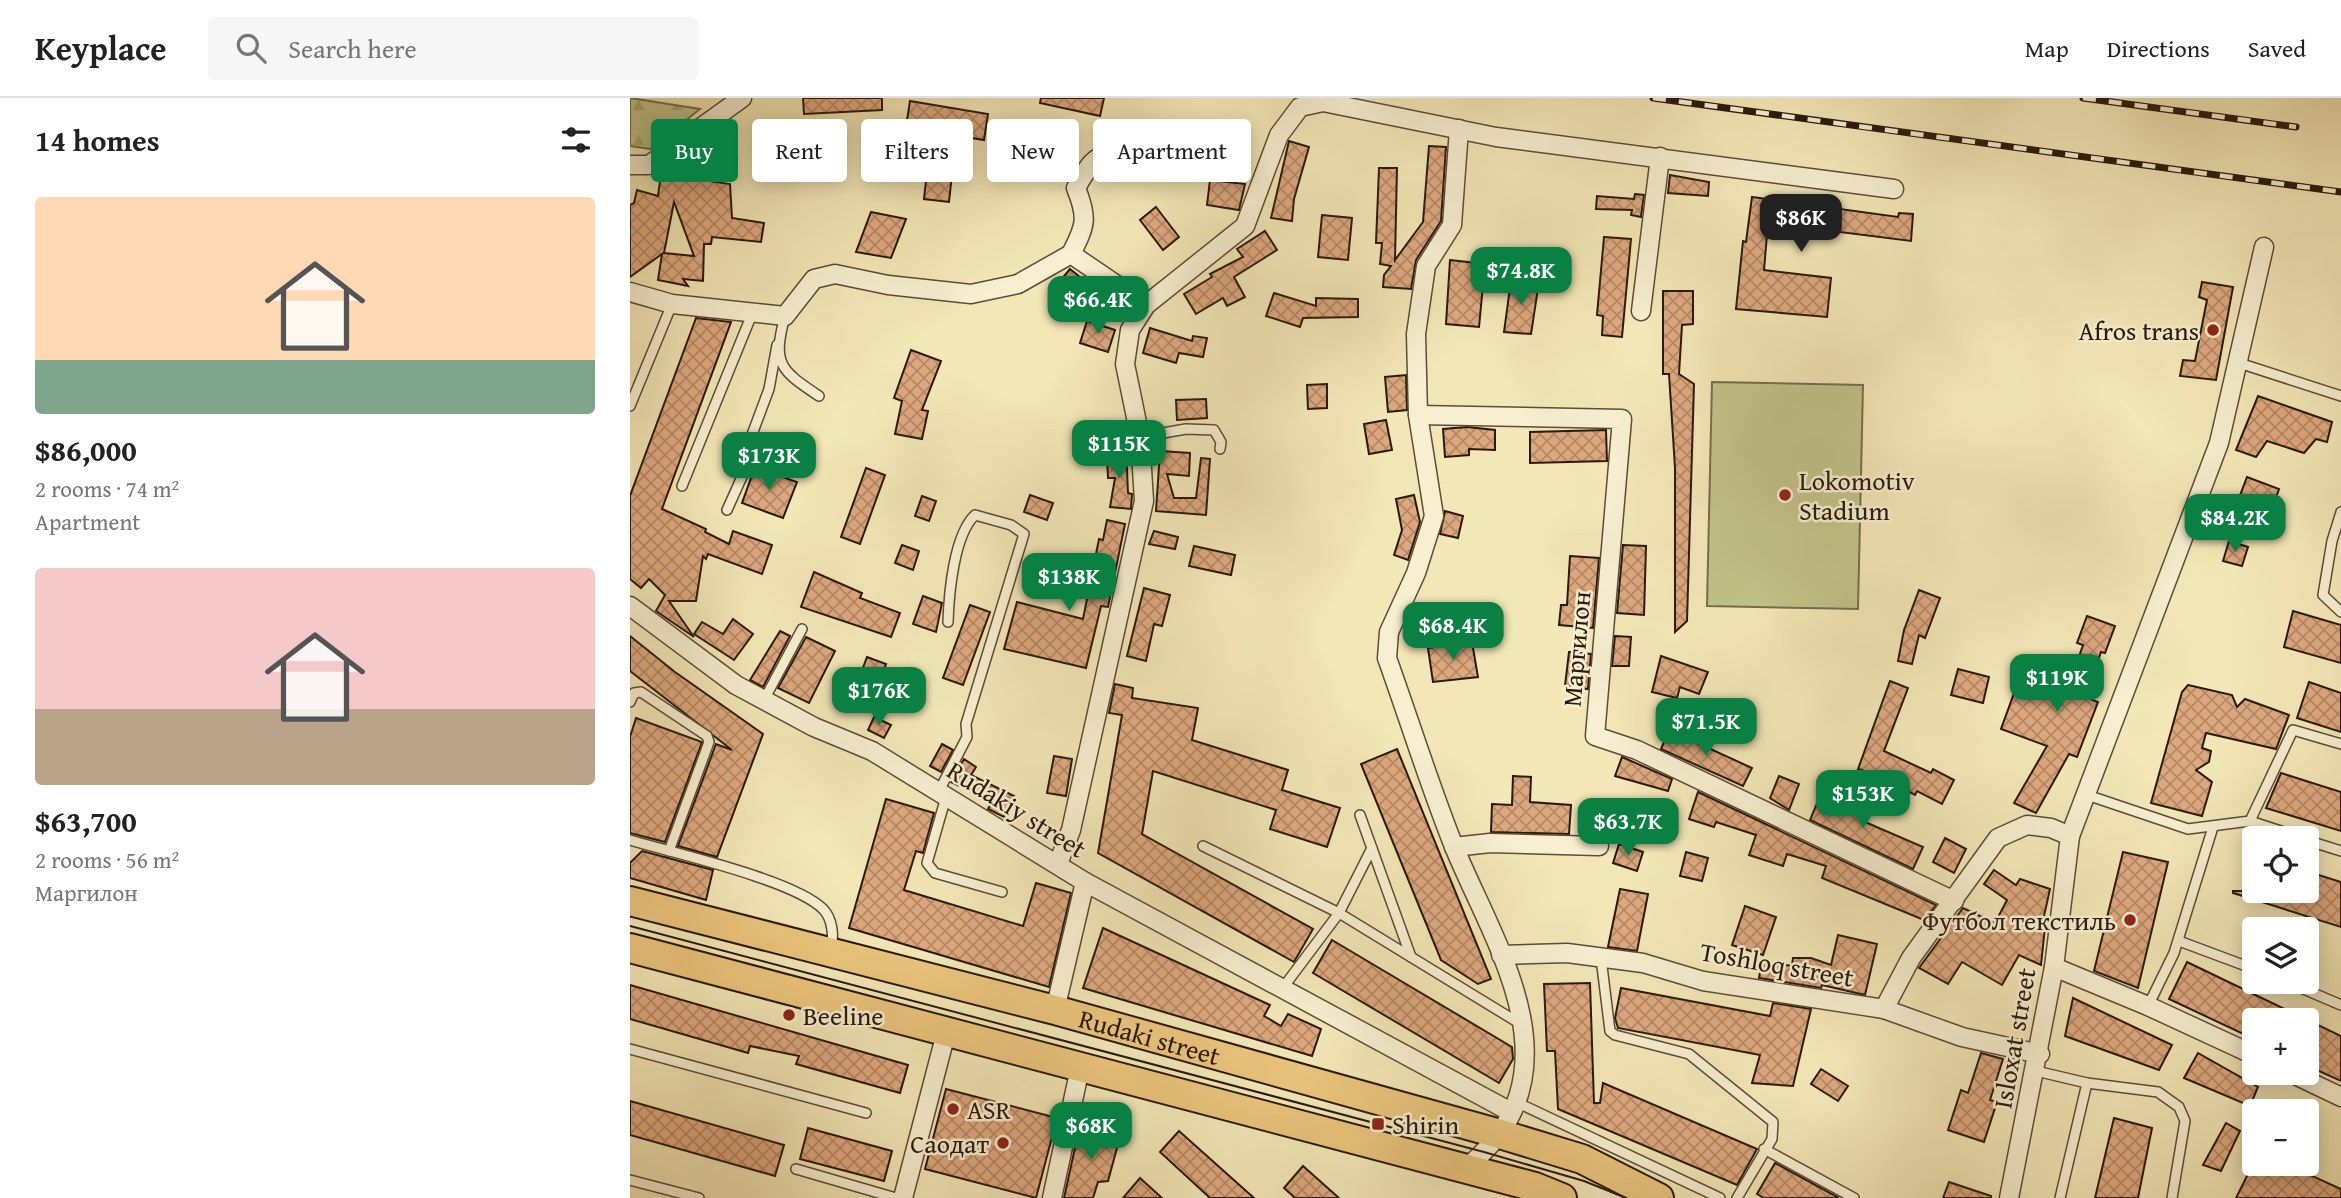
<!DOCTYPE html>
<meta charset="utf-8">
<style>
:root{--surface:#fff;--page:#f6f6f6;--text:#222;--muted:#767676;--line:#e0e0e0;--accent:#0b8043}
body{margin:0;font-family:"Gentium Book Plus",serif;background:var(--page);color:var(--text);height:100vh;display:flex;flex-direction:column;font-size:26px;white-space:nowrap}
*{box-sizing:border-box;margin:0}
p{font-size:23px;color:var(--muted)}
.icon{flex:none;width:38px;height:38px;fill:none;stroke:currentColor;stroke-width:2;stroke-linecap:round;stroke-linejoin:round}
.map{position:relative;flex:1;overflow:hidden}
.drawer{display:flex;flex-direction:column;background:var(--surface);width:630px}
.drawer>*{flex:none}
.guide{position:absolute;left:21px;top:21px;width:665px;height:63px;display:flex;gap:14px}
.controls{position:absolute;left:1612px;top:728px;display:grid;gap:14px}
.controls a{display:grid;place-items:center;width:77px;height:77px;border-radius:7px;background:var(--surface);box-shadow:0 4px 18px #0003;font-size:35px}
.price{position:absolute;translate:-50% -60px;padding:0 16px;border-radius:14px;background:var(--accent);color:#fff;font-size:23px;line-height:46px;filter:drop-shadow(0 2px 4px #0008)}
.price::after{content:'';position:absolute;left:50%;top:42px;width:21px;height:16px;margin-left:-10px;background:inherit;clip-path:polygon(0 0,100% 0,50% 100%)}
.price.active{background:#222;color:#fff}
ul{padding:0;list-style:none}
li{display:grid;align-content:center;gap:14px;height:371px;padding:0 35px}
li span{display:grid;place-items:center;height:217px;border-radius:7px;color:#555}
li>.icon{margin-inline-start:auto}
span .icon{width:126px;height:126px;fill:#fffc;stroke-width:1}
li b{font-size:30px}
h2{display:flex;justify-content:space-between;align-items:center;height:84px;padding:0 35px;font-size:30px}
.chip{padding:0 24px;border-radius:7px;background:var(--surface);box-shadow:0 4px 18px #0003;font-size:24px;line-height:63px}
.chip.active{background:var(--accent);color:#fff}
header{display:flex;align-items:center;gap:42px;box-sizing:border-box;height:98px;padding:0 35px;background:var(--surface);border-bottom:2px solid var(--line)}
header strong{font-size:33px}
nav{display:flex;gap:38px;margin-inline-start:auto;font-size:24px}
.search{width:490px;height:63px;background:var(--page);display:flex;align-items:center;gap:18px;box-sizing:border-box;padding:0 24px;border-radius:7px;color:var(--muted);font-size:26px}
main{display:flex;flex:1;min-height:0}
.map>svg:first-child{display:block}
.forest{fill:url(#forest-firs);stroke:#766e4c;stroke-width:2}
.pitch{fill:#c2c389;stroke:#766e4c;stroke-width:2}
.building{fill:url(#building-cross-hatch);stroke:#2a190e;stroke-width:2;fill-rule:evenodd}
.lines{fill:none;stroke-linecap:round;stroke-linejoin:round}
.service-casing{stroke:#5c4c38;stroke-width:12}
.minor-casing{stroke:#5c4c38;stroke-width:21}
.primary-casing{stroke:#2a190e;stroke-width:32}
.service{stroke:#f7efd0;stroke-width:9}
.minor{stroke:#f7efd0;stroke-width:18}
.primary{stroke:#eac47c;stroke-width:28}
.tram{stroke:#2a190e;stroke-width:2}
.rail-casing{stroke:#2a190e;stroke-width:7}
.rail{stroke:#f7efd0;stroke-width:4.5;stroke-dasharray:13;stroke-linecap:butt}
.poi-dot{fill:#8f2418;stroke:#f7efd0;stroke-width:2.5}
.labels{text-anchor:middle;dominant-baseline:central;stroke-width:5;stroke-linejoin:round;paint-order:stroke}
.poi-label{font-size:26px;fill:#2a190e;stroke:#f7efd0;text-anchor:start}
.street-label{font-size:26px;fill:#2a190e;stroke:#f7efd0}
</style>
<header>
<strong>Keyplace</strong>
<div class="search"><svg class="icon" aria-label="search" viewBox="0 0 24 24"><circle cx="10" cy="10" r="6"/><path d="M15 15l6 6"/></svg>Search here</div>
<nav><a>Map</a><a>Directions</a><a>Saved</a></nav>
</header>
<main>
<section class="drawer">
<h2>14 homes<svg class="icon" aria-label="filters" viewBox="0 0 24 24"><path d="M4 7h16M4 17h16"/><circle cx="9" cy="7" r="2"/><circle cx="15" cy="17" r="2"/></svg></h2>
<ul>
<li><span style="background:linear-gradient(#ffd9b3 75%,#7fa58c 0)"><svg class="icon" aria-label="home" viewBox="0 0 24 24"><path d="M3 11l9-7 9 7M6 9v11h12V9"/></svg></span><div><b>$86,000</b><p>2 rooms · 74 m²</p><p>Apartment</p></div></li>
<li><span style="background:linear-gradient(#f6c9c9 65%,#b9a48a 0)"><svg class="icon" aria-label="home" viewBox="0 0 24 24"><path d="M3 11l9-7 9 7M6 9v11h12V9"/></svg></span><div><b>$63,700</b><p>2 rooms · 56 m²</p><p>Маргилон</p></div></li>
</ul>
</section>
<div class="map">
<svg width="1711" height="1100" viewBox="0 0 1711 1100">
<defs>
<pattern id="forest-firs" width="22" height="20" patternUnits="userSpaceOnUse" patternTransform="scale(1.75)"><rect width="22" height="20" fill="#c2c389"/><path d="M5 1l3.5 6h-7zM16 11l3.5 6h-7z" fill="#a7a775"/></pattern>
<pattern id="building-cross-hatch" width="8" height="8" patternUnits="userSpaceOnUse" patternTransform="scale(1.75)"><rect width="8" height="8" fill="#dea87e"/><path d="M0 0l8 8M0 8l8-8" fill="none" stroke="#b48866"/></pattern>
</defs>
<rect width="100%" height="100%" fill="#f3e7b7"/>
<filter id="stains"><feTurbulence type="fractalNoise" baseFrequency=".00286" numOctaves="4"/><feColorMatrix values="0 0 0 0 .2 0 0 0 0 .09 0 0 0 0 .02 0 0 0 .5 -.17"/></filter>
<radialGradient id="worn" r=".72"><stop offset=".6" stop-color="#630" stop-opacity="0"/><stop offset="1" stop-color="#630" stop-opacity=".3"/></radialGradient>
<path class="forest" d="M0 0 70 11 20 51 0 48Z"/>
<path class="pitch" d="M1082 284 1233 287 1228 511 1077 508Z"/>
<g class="building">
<path d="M173 0H252V12L174 16Z"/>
<path d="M411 0H474L470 18 410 5Z"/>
<path d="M280 3 358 16 354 42 276 29Z"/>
<path d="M659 43 679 49 664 101 662 123 641 120Z"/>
<path d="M799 48 816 49 811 123 786 162 781 191 753 189 754 177 761 168 750 166 752 145H746L749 70H767L765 162 793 124Z"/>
<path d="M299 55 324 58 319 104 294 101Z"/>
<path d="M31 76 100 86 102 120 134 125 131 144 82 139 81 146H74L73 183 53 181 58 188 28 182 32 156 0 179V107L4 105 7 92 28 98ZM44 104 64 158 34 155Z"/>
<path d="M1040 77 1079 84 1078 98 1038 95Z"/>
<path d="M580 82 615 86 609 112 577 107Z"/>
<path d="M1005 96 1014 97 1011 119 1001 117 1002 112 966 111 967 98 1004 101Z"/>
<path d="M1122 99 1268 119 1269 115 1283 116 1281 143 1138 125 1134 172 1201 180 1197 219 1106 211 1113 143 1116 144Z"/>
<path d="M526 109 549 139 533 152 510 122Z"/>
<path d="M241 114 276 121 261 160 226 154Z"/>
<path d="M692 117 722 120 718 162 688 159Z"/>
<path d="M635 133 647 152 604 179 615 199 597 208 593 200 566 216 554 196 582 179 580 176 613 159 607 151Z"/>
<path d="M974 139 1001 141 992 239 972 237 973 218 967 217Z"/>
<path d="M820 162 855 166 849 229 816 226Z"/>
<path d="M440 171 467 193 447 217 420 195Z"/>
<path d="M881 182 909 184 901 236 874 234Z"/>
<path d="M1572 184 1603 189 1586 282 1550 278 1553 262 1565 263 1577 202 1569 199Z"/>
<path d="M1033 193H1063V226L1052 227 1049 276 1064 286 1057 523 1045 534V370L1039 276H1033Z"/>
<path d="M644 195 686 208V200L728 201V219L673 220 670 229 636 218Z"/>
<path d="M66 220 101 224 32 411 76 431 75 434 99 446 103 433 142 447 132 476 78 456 76 461 73 458 66 503H39L64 539 26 513 35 497 19 481 11 490 0 481V398Z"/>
<path d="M457 223 485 232 478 254 450 245Z"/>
<path d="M520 230 562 243 563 238 577 240 573 259 549 255 546 265 513 255Z"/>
<path d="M281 252 311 263 292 312 298 313 292 341 265 336 272 303 264 300Z"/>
<path d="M776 277 777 312 758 314 755 279Z"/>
<path d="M697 286V310L678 311 677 287Z"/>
<path d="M1628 298 1702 324 1697 344 1686 341 1674 355 1637 343 1626 359 1606 352Z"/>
<path d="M576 301 577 320 547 322 546 302Z"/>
<path d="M756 322 762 352 739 356 734 326Z"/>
<path d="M837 329 865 332V352L839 351V357L815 359 813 331Z"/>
<path d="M976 332 977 363 900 365V334Z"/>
<path d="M492 348H496L498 395 502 396 501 411 480 409 485 380H478L477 357 490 356Z"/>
<path d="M530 353 560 355 559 378 537 376 544 400H566L571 360 580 361 576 417 526 413Z"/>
<path d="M125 369 167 384 153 420 112 405Z"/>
<path d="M236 370 255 377 230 446 211 439Z"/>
<path d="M1617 379 1649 391 1637 425 1604 413Z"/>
<path d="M400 397 423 405 417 422 394 414Z"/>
<path d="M784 397 790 424 778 462 764 457 772 432 766 401Z"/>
<path d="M292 398 306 403 299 423 285 418Z"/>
<path d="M815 413 833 418 828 440 810 436Z"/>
<path d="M477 422 495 426 478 509 471 508 456 570 374 551 387 504 453 521 469 441 473 442Z"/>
<path d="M524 433 548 439 545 451 519 446Z"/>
<path d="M1599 443 1618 449 1612 468 1593 463Z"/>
<path d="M272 447 289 453 283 472 265 465Z"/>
<path d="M993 447 1016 448 1014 517 987 515Z"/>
<path d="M564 448 605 457 601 477 559 468Z"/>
<path d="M940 458 969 460 963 530 929 527 931 507H937Z"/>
<path d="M184 474 232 495 230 500 270 515 261 539 171 509Z"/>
<path d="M514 490 540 497 532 528 524 526 516 563 497 558Z"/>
<path d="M1289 492 1310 500 1295 540 1289 537 1282 566 1268 563 1274 532Z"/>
<path d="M293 498 312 505 306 534 283 526Z"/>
<path d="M340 507 360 514 333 587 313 580Z"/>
<path d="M1663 513 1711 527V565L1654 549Z"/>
<path d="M1457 518 1485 528 1475 555 1471 554 1455 599 1468 604 1447 659 1439 656 1406 715 1384 705 1417 648 1371 631 1391 576 1437 593 1453 547 1447 545Z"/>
<path d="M103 521 123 536 104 562 64 536 72 524 93 536Z"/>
<path d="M150 533 160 538 133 589 120 582Z"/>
<path d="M0 538 45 574 133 636 87 759 48 748 86 646 102 652 0 573Z"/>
<path d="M985 538 1001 539 999 568H982Z"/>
<path d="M176 539 205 553 179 605 148 590Z"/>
<path d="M842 544 848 579 803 584 798 550Z"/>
<path d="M939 554 961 556 958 591 935 588Z"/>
<path d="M1031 558 1078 574 1069 596 1050 589 1047 600 1022 594Z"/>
<path d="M237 559 256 566 241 606 222 599Z"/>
<path d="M1328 571 1359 579 1353 605 1321 597Z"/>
<path d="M1260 583 1278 590 1254 653 1301 675 1303 671 1324 682 1312 706 1287 693 1285 697 1264 686 1265 683 1228 671Z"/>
<path d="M1679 584 1711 595V634L1667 620Z"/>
<path d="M485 586 503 590 502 600 568 610 562 642 658 672 652 692 710 710 697 749 640 731 646 712 523 673 512 736 683 831 664 864 468 755 492 617 479 615Z"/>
<path d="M1558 587 1602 597 1607 609 1615 601 1659 617 1646 651 1576 635 1572 650 1581 653 1579 664 1566 672 1582 684 1572 718 1521 705 1552 594Z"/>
<path d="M244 619 261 627 254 640 238 632Z"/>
<path d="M6 620 72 644 35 744 0 735V639Z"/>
<path d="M1039 632 1122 670 1113 688 1031 651Z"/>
<path d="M312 646 323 652 311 674 300 668Z"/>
<path d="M767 651 861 881 848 886 811 862 731 666Z"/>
<path d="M424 658 442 661 436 698 417 695Z"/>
<path d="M992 659 1042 681 1038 693 985 678Z"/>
<path d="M334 661 346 669 341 677 384 698 374 719 358 711 362 703 321 684Z"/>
<path d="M1651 675 1711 694V733L1636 710Z"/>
<path d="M883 678 901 679 900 704 941 707 939 736 861 734 862 706 882 707Z"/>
<path d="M1149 678 1169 686 1159 712 1140 700Z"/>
<path d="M1194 689 1213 696 1209 705 1238 719 1235 724 1293 749 1283 771 1180 722Z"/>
<path d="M1068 694 1306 807 1294 822 1192 780 1196 768 1157 756 1153 768 1119 757 1126 737 1086 724 1084 729 1059 721Z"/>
<path d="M256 701 304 715 293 755 286 753 274 792 393 828 406 785 441 795 419 889 219 830Z"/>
<path d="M1315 740 1336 751 1324 775 1303 764Z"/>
<path d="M989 746 1013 754 1007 773 983 765Z"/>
<path d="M12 753 83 772 76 802 0 780V765Z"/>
<path d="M1056 754 1078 760 1072 783 1050 778Z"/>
<path d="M1493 754 1538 764 1508 890 1464 873Z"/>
<path d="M1364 772 1386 787 1390 781 1420 791 1412 827 1415 829 1411 867 1389 857 1372 887 1332 864 1318 886 1289 870 1333 810 1365 825 1377 802 1354 786Z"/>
<path d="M1676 773 1711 784V829L1603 795V793H1676Z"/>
<path d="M990 791 1018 796 1007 853 978 849Z"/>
<path d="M1115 808 1146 819 1133 857 1102 847Z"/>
<path d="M473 830 640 907 634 918 651 928 658 916 691 931 682 958 453 890Z"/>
<path d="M1208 837 1247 846 1235 897 1192 887 1191 890 1129 880 1132 863 1162 868 1163 860H1181L1201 867Z"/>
<path d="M702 842 882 949 883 961 869 985 683 875Z"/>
<path d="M1557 864 1711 938V983L1676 967V922H1624V941L1539 901Z"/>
<path d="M960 885 964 1005H970L973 985 1127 1051 1107 1087 928 1011 925 953H917L914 886Z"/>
<path d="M0 887 278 967 270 995 166 966 169 958 120 948 118 955 0 921Z"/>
<path d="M991 890 1140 918 1143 905 1181 911 1163 988 1122 985 1130 957 988 930 985 920Z"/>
<path d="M1443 900 1542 947 1529 972 1435 938Z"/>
<path d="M1351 955 1373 961 1360 1002 1367 1004 1354 1044 1318 1032 1331 992 1338 995Z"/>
<path d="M1568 955 1628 989 1620 1008 1554 980Z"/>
<path d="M1191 971 1218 988 1208 1003 1181 986Z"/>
<path d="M316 991 427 1020 406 1100 295 1071Z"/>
<path d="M0 1003 154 1047 145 1078 0 1037Z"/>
<path d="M1484 1020 1522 1030 1508 1100H1465Z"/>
<path d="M1596 1025 1610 1033 1591 1073 1573 1067Z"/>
<path d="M450 1027 490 1039 478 1083 468 1084 463 1100H434Z"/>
<path d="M178 1030 262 1053 254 1083 170 1061Z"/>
<path d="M549 1033 624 1100H580L530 1054Z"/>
<path d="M1145 1065 1209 1100H1134L1127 1096Z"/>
<path d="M1623 1066H1656L1711 1091V1100H1606Z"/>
<path d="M673 1068 709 1100H665L654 1090Z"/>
<path d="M510 1080 532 1100H493Z"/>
<path d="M1319 1084 1361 1098V1100H1313Z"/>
</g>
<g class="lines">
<g class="service-casing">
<g id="service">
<path d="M155 218C142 266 150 272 189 298"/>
<path d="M1609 265 1711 298"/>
<path d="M0 308 42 206"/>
<path d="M510 339 556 331 584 332 591 344 590 351"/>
<path d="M52 388 122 216"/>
<path d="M97 412 115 372 120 342 139 291 147 247"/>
<path d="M1711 414 1702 443 1693 497 1711 514"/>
<path d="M134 602 172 531"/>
<path d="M0 604 4 595 11 594 77 638 79 644 39 753"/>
<path d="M309 693 337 639 336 626 394 436 381 427 345 417C324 437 319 494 318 524"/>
<path d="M1457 697 1558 731 1620 723 1663 632 1711 646"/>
<path d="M316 699 297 765 305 775 372 794"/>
<path d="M730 717 781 859"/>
<path d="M1620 723 1672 740"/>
<path d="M0 742C44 755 164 782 193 811 202 820 205 839 200 851"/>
<path d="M1676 742 1711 753"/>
<path d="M573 748 709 815 889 925"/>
<path d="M1549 843 1624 871"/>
<path d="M971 860 980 933 985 937 1059 956 1143 1024 1142 1041 1107 1100"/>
<path d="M1657 884 1711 907"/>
<path d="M652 891 709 815 742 750"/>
<path d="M1518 908 1544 855 1583 729"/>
<path d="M0 951 236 1015"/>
<path d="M1406 973 1457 985 1528 994 1549 1009 1555 1023 1542 1100"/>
<path d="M886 1004 1090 1100"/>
<path d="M1134 1051 1224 1100"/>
<path d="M166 1071 266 1100"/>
<path d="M0 1082 69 1100"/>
<path d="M1430 1100 1457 985"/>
</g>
</g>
<g class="minor-casing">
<g id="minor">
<path d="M829 31 822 127 796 168 786 236 788 317 804 418 786 475 759 534 757 560C780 624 800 689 825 751 860 836 934 948 869 1036 860 1049 847 1060 836 1071"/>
<path d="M0 67H19L112 0"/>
<path d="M441 156C456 127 458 120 446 90 461 65 464 52 496 59"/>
<path d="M0 194 42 206 155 218 184 181 205 176 258 187 341 196 388 186 441 156 516 207"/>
<path d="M1011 213 1030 59"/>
<path d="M788 317 992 321 965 638 1007 652 1324 803"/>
<path d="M0 508 106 587 184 629 242 653 455 784 425 912"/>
<path d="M824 749 860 745 969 748"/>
<path d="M428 766 441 732 514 403 510 339 495 266 500 232 516 207 615 128 649 37 670 9 693 4 866 39 1264 91"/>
<path d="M455 784 881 1014"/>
<path d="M871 857 937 855 1013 865 1073 883 1254 911 1332 939 1410 956"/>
<path d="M1424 869 1518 908 1624 957"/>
<path d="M1254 911 1281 860 1368 740 1397 727 1421 730 1440 738"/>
<path d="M1661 975 1711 999"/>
<path d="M273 1100 316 935"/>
<path d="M422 1100 450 970"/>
<path d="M1379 1100 1424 869 1440 738 1589 345 1634 149"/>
</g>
</g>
<g class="primary-casing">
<g id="primary">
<path id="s1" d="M0 803 425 912 870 1036 952 1061 1029 1100"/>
<path d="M0 850 905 1089 932 1100"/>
</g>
</g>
<use href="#service" class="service"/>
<use href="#minor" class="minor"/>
<use href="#primary" class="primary"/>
<path class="tram" d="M0 828 854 1054 954 1083 996 1100"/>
<g class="rail-casing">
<g id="rail">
<path d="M1023 0 1711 94"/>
<path d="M1453 0 1666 29"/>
</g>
</g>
<use href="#rail" class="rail"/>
</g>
<g class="poi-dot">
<circle cx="1583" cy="232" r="7"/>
<circle cx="1155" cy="397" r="7"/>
<circle cx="1500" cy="822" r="7"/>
<circle cx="159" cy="917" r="7"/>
<circle cx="323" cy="1011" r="7"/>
<rect x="741" y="1019" width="14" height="14" rx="3.5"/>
<circle cx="373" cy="1045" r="7"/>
</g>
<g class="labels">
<g class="poi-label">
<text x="1569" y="232" text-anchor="end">Afros trans</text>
<text x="1169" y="382">Lokomotiv<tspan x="1169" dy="30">Stadium</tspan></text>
<text x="1486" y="822" text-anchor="end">Футбол текстиль</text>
<text x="173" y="917">Beeline</text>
<text x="337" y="1011">ASR</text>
<text x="762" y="1026">Shirin</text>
<text x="359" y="1045" text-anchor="end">Саодат</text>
</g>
<g class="street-label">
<text transform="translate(946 551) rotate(-85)">Маргилон</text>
<text transform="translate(387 711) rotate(32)">Rudakiy street</text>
<text transform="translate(1147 866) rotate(10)">Toshloq street</text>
<text stroke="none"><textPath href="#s1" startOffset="537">Rudaki street</textPath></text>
<text transform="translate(1384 940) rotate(-80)">Isloxat street</text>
</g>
</g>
<rect width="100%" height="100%" filter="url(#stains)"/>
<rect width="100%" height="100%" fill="url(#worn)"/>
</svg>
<div class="controls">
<a><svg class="icon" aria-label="locate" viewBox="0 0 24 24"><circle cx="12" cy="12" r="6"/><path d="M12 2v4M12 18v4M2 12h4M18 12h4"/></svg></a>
<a><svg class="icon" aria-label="layers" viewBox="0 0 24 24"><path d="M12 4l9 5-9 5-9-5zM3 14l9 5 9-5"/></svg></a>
<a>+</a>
<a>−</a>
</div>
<b class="price active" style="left:1171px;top:156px">$86K</b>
<b class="price" style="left:891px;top:209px">$74.8K</b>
<b class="price" style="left:468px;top:238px">$66.4K</b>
<b class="price" style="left:489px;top:382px">$115K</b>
<b class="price" style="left:139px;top:394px">$173K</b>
<b class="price" style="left:1605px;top:456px">$84.2K</b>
<b class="price" style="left:439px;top:515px">$138K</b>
<b class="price" style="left:823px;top:564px">$68.4K</b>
<b class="price" style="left:1427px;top:616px">$119K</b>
<b class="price" style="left:249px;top:629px">$176K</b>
<b class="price" style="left:1076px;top:660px">$71.5K</b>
<b class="price" style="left:1233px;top:732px">$153K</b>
<b class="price" style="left:998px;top:760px">$63.7K</b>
<b class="price" style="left:461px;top:1064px">$68K</b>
<div class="guide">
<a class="chip active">Buy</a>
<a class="chip">Rent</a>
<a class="chip">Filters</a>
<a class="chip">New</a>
<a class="chip">Apartment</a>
</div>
</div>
</main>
